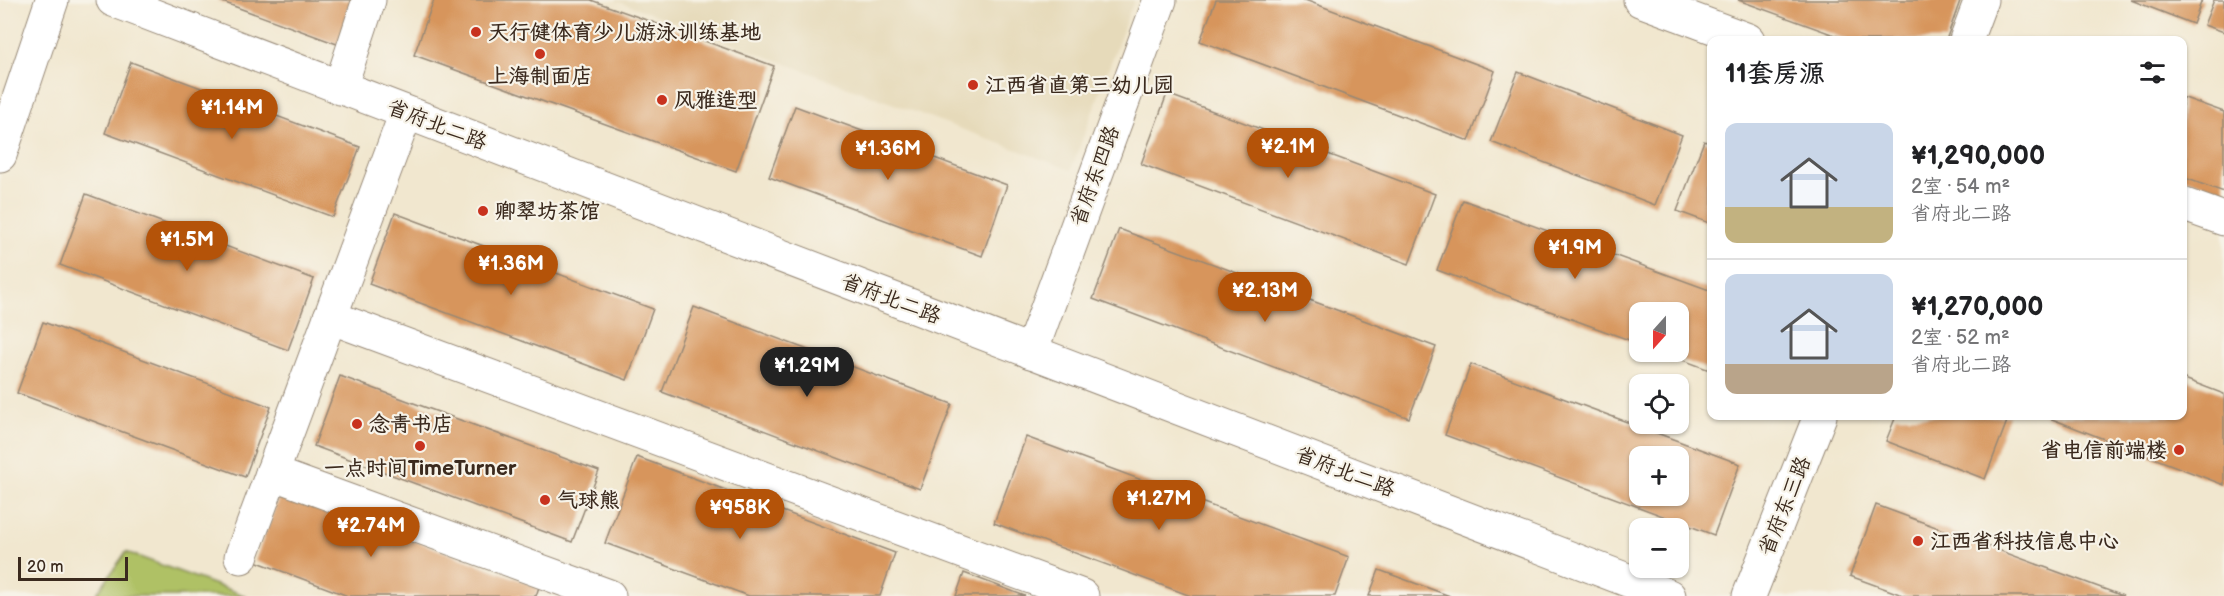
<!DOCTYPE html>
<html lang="zh">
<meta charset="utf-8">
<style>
:root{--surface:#fff;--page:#f6f6f6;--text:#202124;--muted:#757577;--line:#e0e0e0;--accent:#b45309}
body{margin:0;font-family:"Balsamiq Sans","LXGW WenKai TC",sans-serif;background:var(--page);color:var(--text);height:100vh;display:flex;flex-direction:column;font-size:22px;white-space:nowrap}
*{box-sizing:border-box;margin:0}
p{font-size:20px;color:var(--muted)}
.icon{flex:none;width:33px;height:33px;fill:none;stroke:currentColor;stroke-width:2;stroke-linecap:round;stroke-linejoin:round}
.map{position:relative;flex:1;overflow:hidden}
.drawer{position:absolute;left:1707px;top:36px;width:480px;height:384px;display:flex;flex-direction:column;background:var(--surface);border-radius:12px;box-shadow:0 2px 4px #0004}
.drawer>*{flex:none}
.needle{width:39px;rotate:201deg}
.controls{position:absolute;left:1629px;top:302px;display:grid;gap:12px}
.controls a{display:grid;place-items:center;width:60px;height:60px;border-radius:12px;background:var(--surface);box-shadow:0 2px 4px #0004;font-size:30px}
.scale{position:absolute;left:18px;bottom:15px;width:110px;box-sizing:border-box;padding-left:6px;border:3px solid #3b2a1e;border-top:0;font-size:16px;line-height:21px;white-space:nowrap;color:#3b2a1e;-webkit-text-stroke:4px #f7f3e8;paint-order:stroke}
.price{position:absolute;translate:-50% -51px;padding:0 14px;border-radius:21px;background:var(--accent);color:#fff;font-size:20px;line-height:39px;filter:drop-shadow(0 2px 3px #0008)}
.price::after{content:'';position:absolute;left:50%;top:36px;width:18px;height:14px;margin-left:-9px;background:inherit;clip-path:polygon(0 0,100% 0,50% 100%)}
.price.active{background:#222;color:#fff}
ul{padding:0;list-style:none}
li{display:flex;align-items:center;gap:18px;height:150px;padding:0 18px}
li+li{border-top:2px solid var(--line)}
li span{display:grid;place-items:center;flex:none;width:168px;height:120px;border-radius:12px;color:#555}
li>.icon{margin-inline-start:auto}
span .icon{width:72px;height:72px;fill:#fffc;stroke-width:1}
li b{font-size:26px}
h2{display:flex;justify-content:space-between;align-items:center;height:72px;padding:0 18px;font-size:26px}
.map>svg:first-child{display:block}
.built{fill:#e6daba}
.green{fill:#afc165;stroke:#757642;stroke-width:1.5}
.building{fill:#d7955c;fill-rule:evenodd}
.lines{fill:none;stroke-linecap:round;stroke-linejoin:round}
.minor-casing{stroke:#968876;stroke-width:35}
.minor{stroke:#fff;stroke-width:33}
.poi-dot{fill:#c8321e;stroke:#f7f3e8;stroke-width:2}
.labels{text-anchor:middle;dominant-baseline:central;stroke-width:4.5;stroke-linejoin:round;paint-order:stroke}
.poi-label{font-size:21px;font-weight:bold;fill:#3b2a1e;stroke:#f7f3e8;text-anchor:start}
.street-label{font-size:21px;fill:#3b2a1e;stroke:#f7f3e8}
</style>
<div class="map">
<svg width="2224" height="596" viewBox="0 0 2224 596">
<rect width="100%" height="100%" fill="#f7f3e8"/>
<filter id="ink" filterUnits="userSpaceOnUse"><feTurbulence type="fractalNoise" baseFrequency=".0167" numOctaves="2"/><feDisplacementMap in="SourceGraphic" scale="12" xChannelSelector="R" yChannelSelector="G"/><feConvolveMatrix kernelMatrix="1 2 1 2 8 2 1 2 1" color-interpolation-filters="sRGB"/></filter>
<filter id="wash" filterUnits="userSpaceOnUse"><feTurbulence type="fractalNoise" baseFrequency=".008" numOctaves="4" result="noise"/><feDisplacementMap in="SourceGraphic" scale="24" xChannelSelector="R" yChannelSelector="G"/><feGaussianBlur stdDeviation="1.35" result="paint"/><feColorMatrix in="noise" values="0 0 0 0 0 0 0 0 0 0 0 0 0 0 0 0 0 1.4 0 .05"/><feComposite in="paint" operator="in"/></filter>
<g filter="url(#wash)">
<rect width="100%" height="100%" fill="#f1e7cf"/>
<path class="built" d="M615 0H1134L1071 170Z"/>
<path class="green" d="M126 552 246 596H95Z"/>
<g id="blocks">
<g class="building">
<path d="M217 0H363L345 47Z"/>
<path d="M434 0H591L774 66 736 171 414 55Z"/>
<path d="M1216 0H1305L1495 71 1469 141 1200 41Z"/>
<path d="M1738 0H1956L1960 1 1946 40H1848Z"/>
<path d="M2131 0H2202L2193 24Z"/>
<path d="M2214 0H2224V32L2204 25Z"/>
<path d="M131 62 360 147 333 217 105 133Z"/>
<path d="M1518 72 1682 135 1655 205 1491 142Z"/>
<path d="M1167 94 1435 194 1409 264 1141 164Z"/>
<path d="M2182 97 2224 112V192L2182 177Z"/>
<path d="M795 106 1007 185 982 256 769 177Z"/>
<path d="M1704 141 1712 144V224L1677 211Z"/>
<path d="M86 194 314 279 288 350 60 265Z"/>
<path d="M1463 200 1712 291V371L1659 351H1678V312H1640V344L1437 270Z"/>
<path d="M395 213 653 309 627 380 369 284Z"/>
<path d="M1119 229 1436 347 1409 418 1093 299Z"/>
<path d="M694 307 952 404 920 489 662 392Z"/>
<path d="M43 322 271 407 245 477 17 393Z"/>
<path d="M1471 364 1740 464 1714 535 1445 435ZM1640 456H1678V495H1640Z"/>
<path d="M340 376 599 471 572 542 314 446Z"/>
<path d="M2182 378 2224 394V485L2044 416H2182Z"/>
<path d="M1896 416H2009L1985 479 1886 441Z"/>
<path d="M1026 437 1349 557 1335 596H1191L994 523Z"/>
<path d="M637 457 895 553 880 596H749L605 543Z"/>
<path d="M281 491 539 587 536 596H348L255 561Z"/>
<path d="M1876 505 2123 596H1905L1850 576Z"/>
<path d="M1379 570 1450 596H1369Z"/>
<path d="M964 573 1025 596H956Z"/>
</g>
</g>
</g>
<g filter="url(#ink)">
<use href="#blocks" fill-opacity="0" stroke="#968876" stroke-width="1.5"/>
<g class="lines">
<g class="minor-casing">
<g id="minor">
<path d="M113 0 1669 596"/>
<path d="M1640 0 1748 40"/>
<path d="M1966 40 1981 0"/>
<path d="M340 88 369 0"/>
<path d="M0 155 52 0"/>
<path d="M2182 204 2224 219"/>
<path d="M330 317 1082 596"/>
<path d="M1031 352 1160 0"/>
<path d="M272 473 609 596"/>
<path d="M241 557 406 113"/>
<path d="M1749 596 1820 416"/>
</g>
</g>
<use href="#minor" class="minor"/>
</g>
</g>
<g class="poi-dot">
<circle cx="476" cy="32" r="6"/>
<circle cx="540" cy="54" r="6"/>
<circle cx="973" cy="85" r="6"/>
<circle cx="662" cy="100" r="6"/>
<circle cx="483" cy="211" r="6"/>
<circle cx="357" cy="424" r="6"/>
<circle cx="420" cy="446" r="6"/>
<circle cx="2179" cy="450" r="6"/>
<circle cx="545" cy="500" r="6"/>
<circle cx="1918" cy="541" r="6"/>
</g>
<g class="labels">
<g class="poi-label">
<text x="488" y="32">天行健体育少儿游泳训练基地</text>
<text x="540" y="76" text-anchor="middle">上海制面店</text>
<text x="985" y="85">江西省直第三幼儿园</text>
<text x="674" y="100">风雅造型</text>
<text x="495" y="211">卿翠坊茶馆</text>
<text x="369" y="424">念青书店</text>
<text x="2167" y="450" text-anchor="end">省电信前端楼</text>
<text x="420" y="468" text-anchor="middle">一点时间TimeTurner</text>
<text x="557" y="500">气球熊</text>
<text x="1930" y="541">江西省科技信息中心</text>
</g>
<g class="street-label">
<text transform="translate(437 125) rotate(21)">省府北二路</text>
<text transform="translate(1095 176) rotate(-70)">省府东四路</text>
<text transform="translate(891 299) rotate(21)">省府北二路</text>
<text transform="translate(1345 472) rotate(21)">省府北二路</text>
<text transform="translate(1785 506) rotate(-68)">省府东三路</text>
</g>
</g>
</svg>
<div class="controls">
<a><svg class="needle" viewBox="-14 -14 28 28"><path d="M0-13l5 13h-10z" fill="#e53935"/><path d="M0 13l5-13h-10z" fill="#757577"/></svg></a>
<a><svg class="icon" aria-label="locate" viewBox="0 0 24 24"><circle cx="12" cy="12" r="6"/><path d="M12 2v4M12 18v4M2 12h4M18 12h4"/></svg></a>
<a>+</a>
<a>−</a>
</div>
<div class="scale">20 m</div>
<b class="price" style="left:232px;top:140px">¥1.14M</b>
<b class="price" style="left:1288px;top:179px">¥2.1M</b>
<b class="price" style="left:888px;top:181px">¥1.36M</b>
<b class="price" style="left:187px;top:272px">¥1.5M</b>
<b class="price" style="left:1575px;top:280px">¥1.9M</b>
<b class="price" style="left:511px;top:296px">¥1.36M</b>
<b class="price" style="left:1265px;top:323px">¥2.13M</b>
<b class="price active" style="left:807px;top:398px">¥1.29M</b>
<b class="price" style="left:1159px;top:531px">¥1.27M</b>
<b class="price" style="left:740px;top:540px">¥958K</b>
<b class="price" style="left:371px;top:558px">¥2.74M</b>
<section class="drawer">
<h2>11套房源<svg class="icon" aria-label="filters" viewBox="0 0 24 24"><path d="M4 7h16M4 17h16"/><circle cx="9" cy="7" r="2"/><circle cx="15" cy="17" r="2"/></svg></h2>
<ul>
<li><span style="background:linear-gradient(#c9d6e8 70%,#c2b280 0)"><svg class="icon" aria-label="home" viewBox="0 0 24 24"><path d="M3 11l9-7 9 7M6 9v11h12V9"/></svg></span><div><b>¥1,290,000</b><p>2室 · 54 m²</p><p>省府北二路</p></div></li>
<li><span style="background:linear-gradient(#c9d6e8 75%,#b9a48a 0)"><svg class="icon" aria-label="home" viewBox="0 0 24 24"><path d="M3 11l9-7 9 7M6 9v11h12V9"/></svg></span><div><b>¥1,270,000</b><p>2室 · 52 m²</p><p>省府北二路</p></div></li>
</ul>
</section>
</div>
